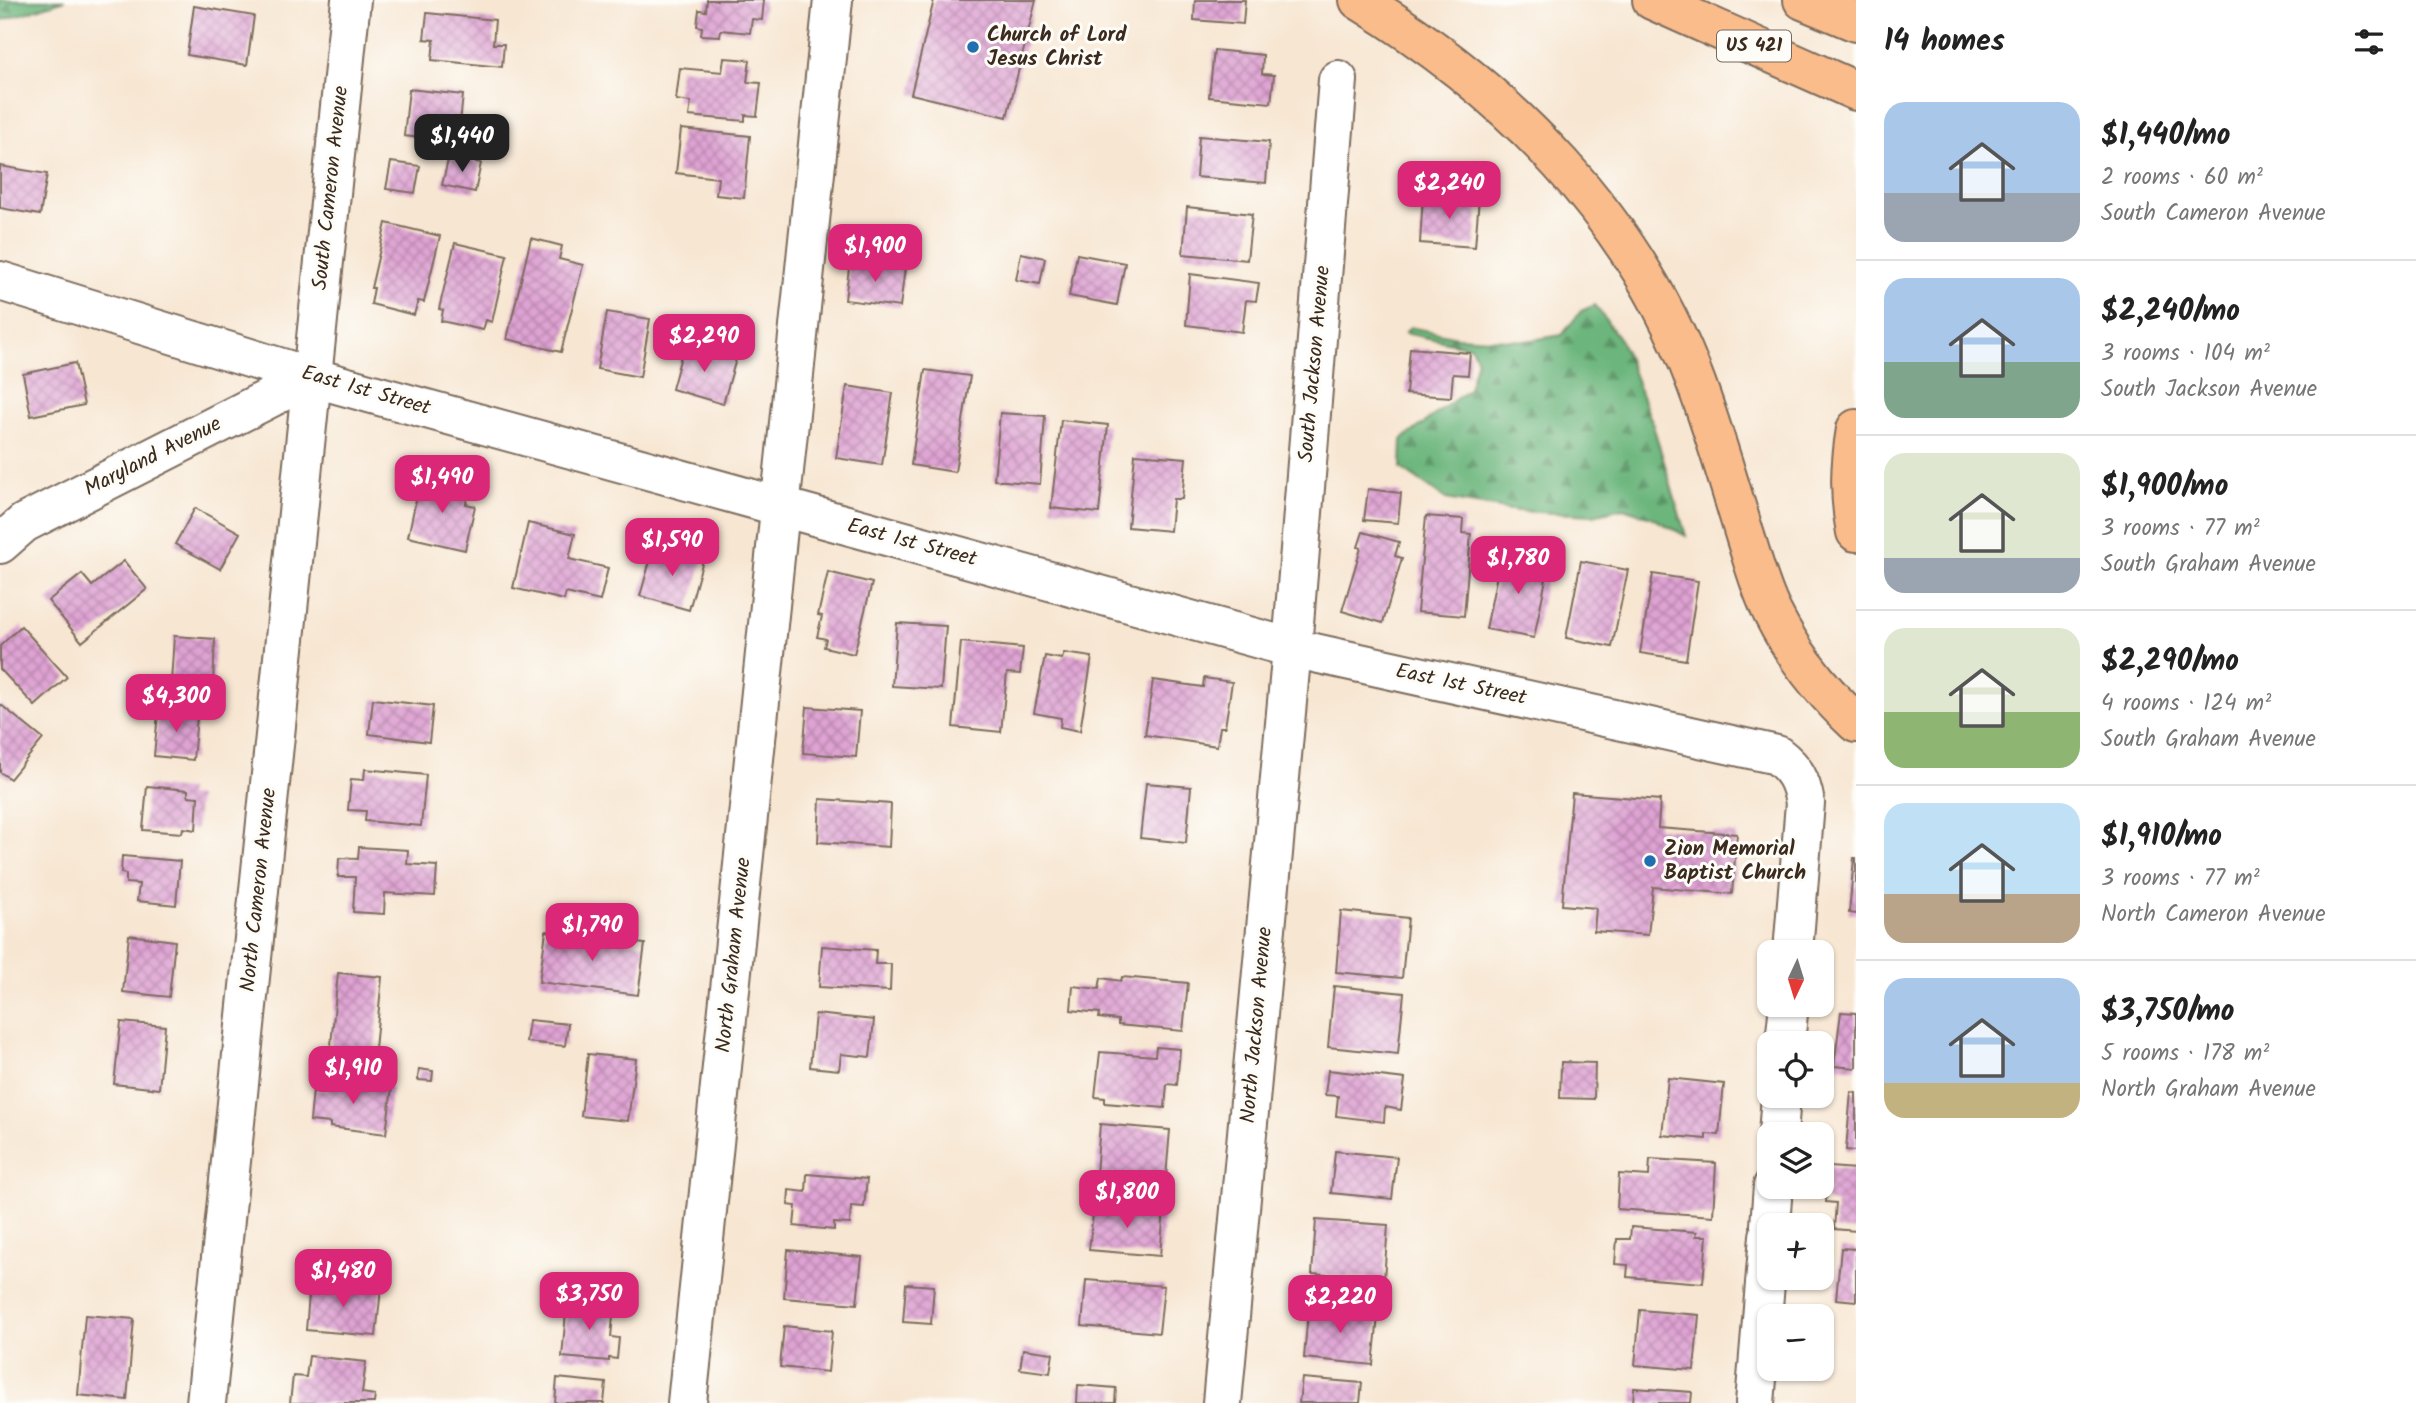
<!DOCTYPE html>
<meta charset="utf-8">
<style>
:root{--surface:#fff;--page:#f2f2f2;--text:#222;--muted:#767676;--line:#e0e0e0;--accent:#db2777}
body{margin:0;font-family:Kalam,sans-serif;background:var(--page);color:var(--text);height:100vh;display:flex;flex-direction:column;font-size:26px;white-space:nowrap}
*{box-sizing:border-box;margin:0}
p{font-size:23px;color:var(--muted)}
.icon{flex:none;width:38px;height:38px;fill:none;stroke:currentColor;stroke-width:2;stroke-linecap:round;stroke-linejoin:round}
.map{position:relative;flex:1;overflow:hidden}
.drawer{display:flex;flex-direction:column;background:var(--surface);width:560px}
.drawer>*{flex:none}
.needle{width:46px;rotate:184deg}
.controls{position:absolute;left:1757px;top:940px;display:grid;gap:14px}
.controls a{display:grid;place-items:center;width:77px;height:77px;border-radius:14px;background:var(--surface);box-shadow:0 2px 5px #0004;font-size:35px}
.price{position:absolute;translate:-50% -60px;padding:0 16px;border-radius:14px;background:var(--accent);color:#fff;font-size:23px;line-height:46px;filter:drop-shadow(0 2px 4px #0008)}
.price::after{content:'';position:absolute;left:50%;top:42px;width:21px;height:16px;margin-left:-10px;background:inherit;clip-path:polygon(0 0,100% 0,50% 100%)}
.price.active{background:#222;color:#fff}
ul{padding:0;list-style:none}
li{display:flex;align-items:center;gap:21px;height:175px;padding:0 28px}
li+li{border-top:2px solid var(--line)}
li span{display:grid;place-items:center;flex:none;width:196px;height:140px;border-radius:21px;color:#555}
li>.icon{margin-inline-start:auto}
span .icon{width:84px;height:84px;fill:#fffc;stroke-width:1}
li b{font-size:30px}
h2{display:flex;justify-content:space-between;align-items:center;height:84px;padding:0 28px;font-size:30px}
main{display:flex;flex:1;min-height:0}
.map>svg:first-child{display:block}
.forest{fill:url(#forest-firs);stroke:#54704e;stroke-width:2}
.building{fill:url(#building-cross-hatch)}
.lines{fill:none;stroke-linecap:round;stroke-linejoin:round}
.minor-casing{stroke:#7d6c5d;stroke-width:42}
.highway-casing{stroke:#7d6c5d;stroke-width:42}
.minor{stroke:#fff;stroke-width:38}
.highway{stroke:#fabc8b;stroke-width:38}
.poi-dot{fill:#1f6fb2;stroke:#fdfcf7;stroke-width:2.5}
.labels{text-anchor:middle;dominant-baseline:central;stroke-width:6;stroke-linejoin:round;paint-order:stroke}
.shield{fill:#fdfcf7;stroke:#75695f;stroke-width:2}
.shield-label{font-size:19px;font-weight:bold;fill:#3b2a1e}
.poi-label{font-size:21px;font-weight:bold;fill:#3b2a1e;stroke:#fdfcf7;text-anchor:start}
.street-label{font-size:21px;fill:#3b2a1e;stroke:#fdfcf7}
</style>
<main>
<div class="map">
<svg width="1856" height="1403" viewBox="0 0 1856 1403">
<defs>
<pattern id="forest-firs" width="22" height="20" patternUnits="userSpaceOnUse" patternTransform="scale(1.75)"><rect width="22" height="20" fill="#6cb67d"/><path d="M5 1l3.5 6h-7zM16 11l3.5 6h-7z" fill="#5a9466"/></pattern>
<pattern id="building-cross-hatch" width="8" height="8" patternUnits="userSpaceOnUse" patternTransform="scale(1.75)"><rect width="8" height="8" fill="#dfa3d4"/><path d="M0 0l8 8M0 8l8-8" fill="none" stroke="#b685ab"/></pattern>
</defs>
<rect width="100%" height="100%" fill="#fdfcf7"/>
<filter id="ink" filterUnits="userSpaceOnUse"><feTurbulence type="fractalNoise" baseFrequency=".0143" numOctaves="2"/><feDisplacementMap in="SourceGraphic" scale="14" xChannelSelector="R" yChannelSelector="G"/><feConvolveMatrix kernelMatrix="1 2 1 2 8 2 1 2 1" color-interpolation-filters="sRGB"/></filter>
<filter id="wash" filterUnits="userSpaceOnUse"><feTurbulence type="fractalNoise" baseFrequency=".00686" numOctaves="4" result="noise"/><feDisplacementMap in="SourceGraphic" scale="28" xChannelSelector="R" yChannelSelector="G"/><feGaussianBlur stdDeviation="1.57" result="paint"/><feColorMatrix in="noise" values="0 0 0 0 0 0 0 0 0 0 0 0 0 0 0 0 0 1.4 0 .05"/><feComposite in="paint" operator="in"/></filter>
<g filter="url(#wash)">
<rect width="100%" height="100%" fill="#f7e6d2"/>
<g class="forest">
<path d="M0 0H65L3 20H0Z"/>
<path d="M1595 305 1621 341 1653 425 1686 536 1651 517 1623 508 1593 515 1518 511 1446 499 1401 468 1402 440 1469 389 1477 359 1471 347 1405 333 1410 327 1457 337 1526 341 1562 335 1581 311Z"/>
</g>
<g id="blocks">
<g class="building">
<path d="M707 0H764L762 20 752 19 750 33 721 30 720 36 701 35 702 27 697 26 699 10 706 11Z"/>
<path d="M934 0H1036L1007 117 911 94Z"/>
<path d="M1195 0H1245L1243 24 1194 20Z"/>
<path d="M194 6 254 16 247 65 187 55Z"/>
<path d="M427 13 495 20 493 44H504L502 67 432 60 434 40 424 39Z"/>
<path d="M1214 50 1263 55 1262 74 1274 75 1271 103 1209 97Z"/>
<path d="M724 58 750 60 747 82 761 83 757 116 745 115V121L689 116 691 102 676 100 680 68 722 72Z"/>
<path d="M409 89 463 95 458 142 404 136Z"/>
<path d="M681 129 750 136 744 198 716 195 718 178 676 173Z"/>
<path d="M1199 136 1269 142 1266 183 1196 177Z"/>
<path d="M449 156 481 163 475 192 442 185Z"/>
<path d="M391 162 420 166 415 193 386 189Z"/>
<path d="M0 166 47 174 40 215 0 208Z"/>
<path d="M1423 195 1479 198 1475 247 1420 243Z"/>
<path d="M1187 207 1252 214 1247 260 1183 254Z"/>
<path d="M386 223 440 236 424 302 418 301 414 315 371 304 374 288H371Z"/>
<path d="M531 238 562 246 559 259 583 265 561 352 507 339Z"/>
<path d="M455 243 507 255 492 322 486 320 483 330 441 321 443 310 439 309Z"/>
<path d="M1021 253 1045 258 1040 284 1016 280Z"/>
<path d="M1077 254 1125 263 1117 305 1069 296Z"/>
<path d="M850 260 905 267 900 307 845 300Z"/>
<path d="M1190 274 1259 283 1256 301 1246 300 1242 332 1186 325Z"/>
<path d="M607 312 650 319 640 377 597 369Z"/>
<path d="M684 345 736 359 723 404 672 389Z"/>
<path d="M1410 348 1470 353 1468 375 1453 374 1451 397 1406 394Z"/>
<path d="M75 363 84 405 31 416 23 374Z"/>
<path d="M925 370 970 376 955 472 911 465Z"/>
<path d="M847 386 893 393 882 465 836 458Z"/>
<path d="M1000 413 1045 416 1040 484 994 480Z"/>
<path d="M1061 420 1108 425 1099 513 1051 508Z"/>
<path d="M1135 454 1186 458 1182 499H1173L1170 531 1128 527Z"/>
<path d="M427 478 469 488 466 504 475 506 465 550 408 537 418 490 425 492Z"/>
<path d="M1368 489 1401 493 1398 523 1364 520Z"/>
<path d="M195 508 240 533 220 569 175 544Z"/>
<path d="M1426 516 1463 519 1462 533 1471 534 1464 616 1417 612Z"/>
<path d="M528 523 575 534 569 559 608 568 600 601 566 593 564 600 513 588Z"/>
<path d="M1363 532 1399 542 1395 556 1402 558 1383 623 1342 611 1361 548 1358 547Z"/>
<path d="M654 547 703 560 689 610 640 596Z"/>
<path d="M1501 555 1549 564 1534 638 1486 629Z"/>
<path d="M124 561 147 589 82 642 48 601 82 574 92 586Z"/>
<path d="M1581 561 1628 570 1612 647 1566 638Z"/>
<path d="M828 572 872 583 854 654 824 647 826 639 817 637 822 616 818 615Z"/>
<path d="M1653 574 1698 581 1686 660 1640 653Z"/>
<path d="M897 623 946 626 941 689 892 686Z"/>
<path d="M21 626 67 677 35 706 0 669V646Z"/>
<path d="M174 636 215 639 213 684 171 682Z"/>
<path d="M961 642 1023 648 1020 674 1007 673 1001 732 953 727Z"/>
<path d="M1064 653 1092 657 1080 731 1060 727 1061 718 1034 713 1045 656 1062 659Z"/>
<path d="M1204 678 1232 682 1225 727H1220L1217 746 1145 735 1153 680 1203 687Z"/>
<path d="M373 699 433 706 429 742 369 734Z"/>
<path d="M0 704 43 739 10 779 0 772Z"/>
<path d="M174 706 195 708 194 717H197L193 760 154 756 158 713 173 715Z"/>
<path d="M807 707 860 711 856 757 803 753Z"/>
<path d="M365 769 426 775 421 826 365 821 366 811 348 810 351 779 364 780Z"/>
<path d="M1146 783 1191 787 1186 843 1140 838Z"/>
<path d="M147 786 188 790V796L198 797 196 830 183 828 182 833 143 830Z"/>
<path d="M1572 793 1660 800 1658 828 1737 834 1732 894 1653 887 1648 935 1594 931 1596 908 1562 905Z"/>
<path d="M820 799 891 804 889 847 818 842Z"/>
<path d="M359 847 408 850 407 864 437 866 435 896 385 893 384 914 353 912 355 877H338L339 858 358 859Z"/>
<path d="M122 856 180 861 176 905 137 901 139 884 126 883V874L121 873Z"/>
<path d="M1854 858H1856V914L1849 913Z"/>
<path d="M1341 911 1408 918 1402 978 1336 972Z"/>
<path d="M546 931 645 944 638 995 539 982Z"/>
<path d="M129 935 175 941 169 997 123 992Z"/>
<path d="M822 946 876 950 875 964H891L890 991 819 987Z"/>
<path d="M338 973 382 977 374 1059 330 1055Z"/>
<path d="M1122 977 1188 983 1183 1031 1118 1025V1020L1099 1018 1100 1013 1071 1010 1073 986 1099 989 1101 978 1121 981Z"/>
<path d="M1334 986 1404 993 1398 1054 1328 1047Z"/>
<path d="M1841 1012 1856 1013V1068L1834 1066Z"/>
<path d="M815 1014 874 1020 870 1057 841 1054 839 1070 810 1067Z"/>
<path d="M529 1020 568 1024 565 1046 526 1042Z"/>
<path d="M121 1022 165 1026 159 1089 114 1084Z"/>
<path d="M1156 1047 1180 1049 1177 1085 1167 1084 1165 1108 1105 1103V1098L1095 1097 1100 1052 1155 1056Z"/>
<path d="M588 1054 636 1059 628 1121 581 1116Z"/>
<path d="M1561 1062 1595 1063 1594 1099 1560 1098Z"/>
<path d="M419 1069 433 1071 432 1081 418 1080Z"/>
<path d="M1328 1070 1405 1079 1401 1110 1385 1107 1384 1122 1336 1116 1338 1096 1325 1095Z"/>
<path d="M1668 1078 1724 1084 1719 1135 1706 1134V1139L1662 1135Z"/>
<path d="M329 1079 392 1087 386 1134 330 1127V1123L310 1121 313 1090 328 1091Z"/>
<path d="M1851 1092 1856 1093V1151L1846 1150Z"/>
<path d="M1100 1124 1170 1130 1165 1189 1149 1188 1150 1179 1096 1174Z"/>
<path d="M1335 1151 1397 1157 1392 1199 1331 1193Z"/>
<path d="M1650 1159 1716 1163 1713 1216 1617 1209 1619 1174 1649 1176Z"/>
<path d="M1829 1167 1856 1169V1231L1834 1229 1836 1203 1826 1202Z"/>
<path d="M807 1174 867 1179 864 1207 851 1206 850 1224 834 1223V1230L794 1226 796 1206 788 1205 789 1190 806 1192Z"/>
<path d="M1094 1203 1164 1209 1160 1256 1089 1250Z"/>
<path d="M1316 1220 1388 1225 1384 1279 1312 1274Z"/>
<path d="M1631 1227 1697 1232 1696 1236H1707L1703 1283 1627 1277 1628 1265 1615 1264 1617 1239H1630Z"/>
<path d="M1841 1248 1856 1249V1301L1836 1299Z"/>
<path d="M788 1250 862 1257 857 1304 784 1298Z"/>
<path d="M1086 1280 1164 1286 1159 1333 1082 1326Z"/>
<path d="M310 1283 381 1289 376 1336 306 1330Z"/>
<path d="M906 1284 934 1286 931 1324 903 1322Z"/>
<path d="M1309 1300 1329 1302V1312L1378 1316 1373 1365 1304 1358Z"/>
<path d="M567 1301 614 1306 611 1337 619 1338 617 1359 609 1358V1361L562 1357Z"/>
<path d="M1640 1310 1699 1315 1694 1370 1635 1365Z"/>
<path d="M85 1315 134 1319 127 1400 78 1395Z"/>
<path d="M784 1326 832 1331 828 1372 780 1367Z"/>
<path d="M1023 1349 1053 1353 1050 1373 1020 1369Z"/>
<path d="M309 1356 366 1362 362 1393 375 1395 374 1403H290L293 1376 306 1377Z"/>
<path d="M557 1378 606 1383 604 1403H555Z"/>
<path d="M1302 1378 1362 1383 1360 1403H1299Z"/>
<path d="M1078 1385 1116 1388 1115 1403H1077Z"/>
<path d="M1634 1388 1692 1392 1691 1403H1633Z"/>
</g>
</g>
</g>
<g filter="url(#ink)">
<use href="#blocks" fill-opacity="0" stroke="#7d6c5d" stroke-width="2"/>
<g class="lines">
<g class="minor-casing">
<g id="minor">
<path d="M0 281 311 377 1292 648 1777 755C1795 769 1801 780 1805 803L1793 952"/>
<path d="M0 544 24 523 311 377"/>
<path d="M1785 1043 1789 1004"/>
<path d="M1778 1134 1781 1096"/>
<path d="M1770 1225 1773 1186"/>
<path d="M206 1403 351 0"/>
<path d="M687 1403 833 0"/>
<path d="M1222 1403 1292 648 1338 80"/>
<path d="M1755 1403 1769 1236"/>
</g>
</g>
<g class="highway-casing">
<g id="highway">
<path d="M1359 0C1507 90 1635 218 1696 383 1715 434 1730 487 1746 539 1754 564 1761 591 1773 614 1794 656 1822 691 1856 723"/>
<path d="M1652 0 1856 91"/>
<path d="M1803 0 1856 22"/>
<path d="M1856 429C1850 465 1849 496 1856 532"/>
</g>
</g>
<use href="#minor" class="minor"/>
<use href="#highway" class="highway"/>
</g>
</g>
<g class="poi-dot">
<circle cx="973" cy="47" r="7"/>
<circle cx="1650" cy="861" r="7"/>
</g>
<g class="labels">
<rect class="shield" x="1717" y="30.5" width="74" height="31" rx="5"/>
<g class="shield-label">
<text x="1754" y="46">US 421</text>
</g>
<g class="poi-label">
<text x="987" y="35">Church of Lord<tspan x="987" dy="24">Jesus Christ</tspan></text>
<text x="1664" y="849">Zion Memorial<tspan x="1664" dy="24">Baptist Church</tspan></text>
</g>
<g class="street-label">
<text transform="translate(331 188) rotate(-84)">South Cameron Avenue</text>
<text transform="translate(1315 364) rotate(-85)">South Jackson Avenue</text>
<text transform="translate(366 391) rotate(16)">East 1st Street</text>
<text transform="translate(153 457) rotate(-27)">Maryland Avenue</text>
<text transform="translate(912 543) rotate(15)">East 1st Street</text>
<text transform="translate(1461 685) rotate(12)">East 1st Street</text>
<text transform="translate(259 890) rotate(-84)">North Cameron Avenue</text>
<text transform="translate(734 955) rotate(-84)">North Graham Avenue</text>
<text transform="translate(1257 1025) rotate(-85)">North Jackson Avenue</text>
</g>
</g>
</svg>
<div class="controls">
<a><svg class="needle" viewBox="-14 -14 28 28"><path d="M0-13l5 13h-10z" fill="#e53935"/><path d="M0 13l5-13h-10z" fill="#767676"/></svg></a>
<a><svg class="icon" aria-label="locate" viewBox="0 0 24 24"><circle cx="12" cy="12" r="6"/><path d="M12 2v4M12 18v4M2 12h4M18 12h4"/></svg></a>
<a><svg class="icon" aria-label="layers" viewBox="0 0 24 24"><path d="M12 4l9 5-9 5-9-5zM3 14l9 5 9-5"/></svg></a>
<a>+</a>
<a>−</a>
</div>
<b class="price active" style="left:462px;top:174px">$1,440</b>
<b class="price" style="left:1449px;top:221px">$2,240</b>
<b class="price" style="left:875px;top:284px">$1,900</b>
<b class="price" style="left:704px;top:374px">$2,290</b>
<b class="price" style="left:442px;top:515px">$1,490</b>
<b class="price" style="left:672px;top:578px">$1,590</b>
<b class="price" style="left:1518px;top:596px">$1,780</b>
<b class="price" style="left:176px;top:734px">$4,300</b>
<b class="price" style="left:592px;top:963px">$1,790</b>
<b class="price" style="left:353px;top:1106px">$1,910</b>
<b class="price" style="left:1127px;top:1230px">$1,800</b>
<b class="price" style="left:343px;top:1309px">$1,480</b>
<b class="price" style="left:589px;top:1332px">$3,750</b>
<b class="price" style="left:1340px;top:1335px">$2,220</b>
</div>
<section class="drawer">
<h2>14 homes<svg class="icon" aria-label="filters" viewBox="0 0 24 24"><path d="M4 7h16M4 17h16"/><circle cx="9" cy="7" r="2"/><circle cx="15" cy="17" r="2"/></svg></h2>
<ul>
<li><span style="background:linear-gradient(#a9c7e8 65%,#9aa5b1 0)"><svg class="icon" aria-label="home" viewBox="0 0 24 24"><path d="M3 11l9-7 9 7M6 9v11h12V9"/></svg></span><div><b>$1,440/mo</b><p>2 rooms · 60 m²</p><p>South Cameron Avenue</p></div></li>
<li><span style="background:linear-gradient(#a9c7e8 60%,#7fa58c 0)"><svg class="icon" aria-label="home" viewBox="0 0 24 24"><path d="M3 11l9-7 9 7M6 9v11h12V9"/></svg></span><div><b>$2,240/mo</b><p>3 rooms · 104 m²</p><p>South Jackson Avenue</p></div></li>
<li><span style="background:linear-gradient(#dfe7d0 75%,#9aa5b1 0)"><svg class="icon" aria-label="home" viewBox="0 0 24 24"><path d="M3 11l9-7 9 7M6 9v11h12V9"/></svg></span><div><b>$1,900/mo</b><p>3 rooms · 77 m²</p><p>South Graham Avenue</p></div></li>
<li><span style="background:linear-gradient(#dfe7d0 60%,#8fb573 0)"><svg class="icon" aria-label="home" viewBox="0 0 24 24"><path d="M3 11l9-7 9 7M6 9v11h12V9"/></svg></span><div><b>$2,290/mo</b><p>4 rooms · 124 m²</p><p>South Graham Avenue</p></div></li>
<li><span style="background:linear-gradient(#bfe0f5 65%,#b9a48a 0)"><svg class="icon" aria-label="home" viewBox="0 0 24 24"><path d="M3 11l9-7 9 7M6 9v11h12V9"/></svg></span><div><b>$1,910/mo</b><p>3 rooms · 77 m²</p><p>North Cameron Avenue</p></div></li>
<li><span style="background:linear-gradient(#a9c7e8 75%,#c2b280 0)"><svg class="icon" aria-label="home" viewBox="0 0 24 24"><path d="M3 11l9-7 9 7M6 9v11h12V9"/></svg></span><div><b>$3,750/mo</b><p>5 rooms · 178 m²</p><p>North Graham Avenue</p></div></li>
</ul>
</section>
</main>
